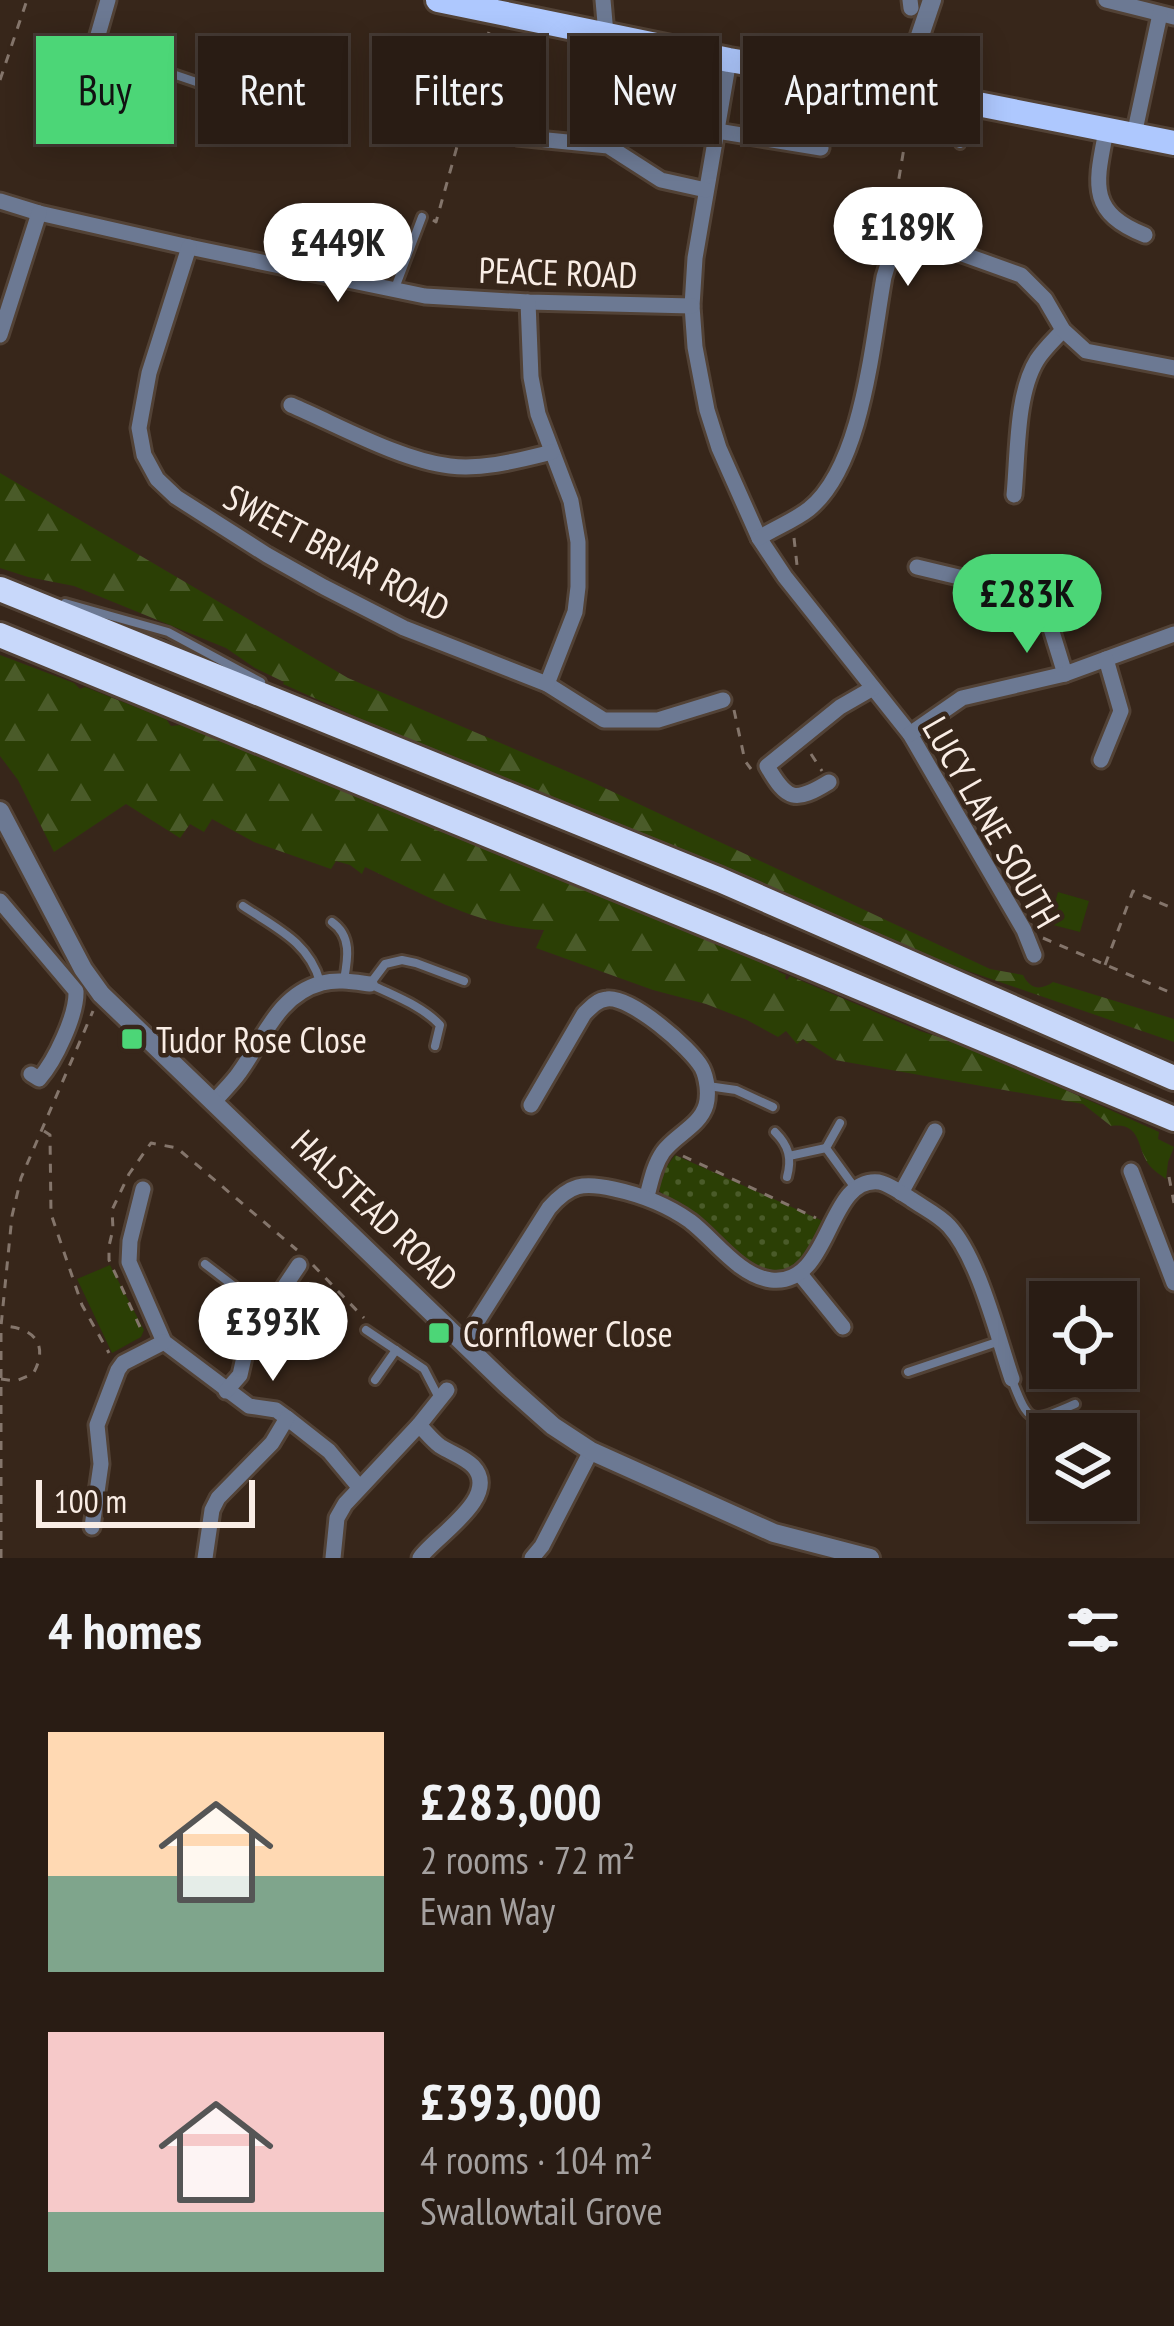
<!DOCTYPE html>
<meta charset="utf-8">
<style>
:root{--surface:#291c14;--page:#352922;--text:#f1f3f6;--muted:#a5a1a0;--line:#453a34;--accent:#4cd677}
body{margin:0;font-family:"PT Sans Narrow",sans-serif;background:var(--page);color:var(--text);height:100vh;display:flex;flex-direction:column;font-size:45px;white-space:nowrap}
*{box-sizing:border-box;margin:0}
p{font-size:39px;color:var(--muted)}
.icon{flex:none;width:66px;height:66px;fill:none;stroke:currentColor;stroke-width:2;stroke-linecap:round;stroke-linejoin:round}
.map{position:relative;height:1558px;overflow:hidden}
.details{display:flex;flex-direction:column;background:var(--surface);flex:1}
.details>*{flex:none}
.banner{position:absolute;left:36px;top:36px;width:1104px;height:108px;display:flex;gap:24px}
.tools{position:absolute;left:1029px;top:1281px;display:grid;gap:24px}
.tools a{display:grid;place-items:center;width:108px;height:108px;border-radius:0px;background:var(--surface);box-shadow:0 6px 30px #0003,0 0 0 3px var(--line);font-size:60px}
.scale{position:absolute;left:36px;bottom:30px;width:219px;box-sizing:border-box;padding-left:12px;border:6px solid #f9ede5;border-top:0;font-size:33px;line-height:42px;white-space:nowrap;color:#f9ede5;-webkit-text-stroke:9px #37261a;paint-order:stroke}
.price{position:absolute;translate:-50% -102px;padding:0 27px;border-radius:42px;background:#fff;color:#222;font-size:39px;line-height:78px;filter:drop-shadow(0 3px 6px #0008)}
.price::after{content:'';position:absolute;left:50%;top:72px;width:36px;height:27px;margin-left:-18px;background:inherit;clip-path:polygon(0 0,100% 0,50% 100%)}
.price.selected{background:var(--accent);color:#111}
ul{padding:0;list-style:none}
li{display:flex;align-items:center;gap:36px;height:300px;padding:0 48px}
li span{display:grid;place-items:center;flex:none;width:336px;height:240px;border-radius:0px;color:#555}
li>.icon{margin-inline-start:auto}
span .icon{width:144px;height:144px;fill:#fffc;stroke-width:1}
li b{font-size:51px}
h2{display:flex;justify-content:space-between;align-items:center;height:144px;padding:0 48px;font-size:51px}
.tag{padding:0 42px;border-radius:0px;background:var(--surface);box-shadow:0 6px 30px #0003,0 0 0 3px var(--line);font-size:42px;line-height:108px}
.tag.selected{background:var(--accent);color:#111}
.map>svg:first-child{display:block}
.grass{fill:url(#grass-dots)}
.forest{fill:url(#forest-firs)}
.park{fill:#2b3f05}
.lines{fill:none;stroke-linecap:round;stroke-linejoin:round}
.service-casing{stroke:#524236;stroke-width:14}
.minor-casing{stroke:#524236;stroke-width:21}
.tertiary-casing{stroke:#524236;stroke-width:24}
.primary-casing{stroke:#524236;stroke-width:30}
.trunk-casing{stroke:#524236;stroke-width:30}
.path{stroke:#84756b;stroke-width:3;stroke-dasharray:9 9;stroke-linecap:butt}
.service{stroke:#6c7993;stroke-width:8}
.minor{stroke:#6c7993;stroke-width:15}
.tertiary{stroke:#6c7993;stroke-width:18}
.primary{stroke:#aec8fe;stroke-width:24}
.trunk{stroke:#c8d8fa;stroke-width:24}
.poi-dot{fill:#4cd677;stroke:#37261a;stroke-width:4.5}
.labels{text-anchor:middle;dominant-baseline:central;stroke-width:9;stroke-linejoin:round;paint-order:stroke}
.street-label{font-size:36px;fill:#f9ede5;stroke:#37261a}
.poi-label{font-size:36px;fill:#f9ede5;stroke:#37261a;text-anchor:start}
</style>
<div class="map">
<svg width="1174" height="1558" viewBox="0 0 1174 1558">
<defs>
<pattern id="grass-dots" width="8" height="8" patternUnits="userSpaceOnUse" patternTransform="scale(3)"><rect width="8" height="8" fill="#2b3f05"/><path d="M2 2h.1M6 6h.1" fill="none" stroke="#4a5b29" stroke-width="1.8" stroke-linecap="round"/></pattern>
<pattern id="forest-firs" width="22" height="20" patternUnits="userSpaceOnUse" patternTransform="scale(3)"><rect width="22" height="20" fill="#2b3f05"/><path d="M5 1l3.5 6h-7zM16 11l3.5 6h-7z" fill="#4a5b29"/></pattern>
</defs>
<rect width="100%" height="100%" fill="#37261a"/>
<path class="grass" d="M675 1155 825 1222C814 1239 803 1265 783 1271 751 1281 719 1238 697 1220 685 1210 672 1202 660 1192 657 1178 667 1166 675 1155Z"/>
<g class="forest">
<path d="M0 473 348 678 592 782 990 969 1023 975C1030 989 1040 991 1053 982L1174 1019V1042L936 960 481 773 283 684 284 682 255 668 226 648 74 586 28 577 0 568Z"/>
<path d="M0 655 74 683 80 689 85 687 166 719 171 726 181 725 372 801 374 806H384L587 889 593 895 598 893 775 965 779 972 786 975 785 978 787 980 790 976 920 1031 968 1046 1159 1132 1158 1139 1174 1147 1168 1162 1166 1179C1161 1175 1154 1171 1150 1166 1136 1150 1143 1122 1111 1126L1083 1104 835 1060 803 1039 797 1044 786 1031 778 1037 747 1020 706 1004 653 990 536 948 544 930C480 927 423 894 365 867L362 874 350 865 336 861 331 869 254 842 212 819 204 832 190 824 180 838 126 804 54 852 18 780 0 756Z"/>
</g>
<g class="park">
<path d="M1058 892 1089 901 1080 932 1049 924Z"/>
<path d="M110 1265 144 1330 141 1337 112 1353 77 1279Z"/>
</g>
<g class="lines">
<g class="service-casing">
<g id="service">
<path d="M96 48 214 88"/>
<path d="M960 144 966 104"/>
<path d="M395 288 422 217"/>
<path d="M65 603 168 632 261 682"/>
<path d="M243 906C276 928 309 942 320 982"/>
<path d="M332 922C352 936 348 958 344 980"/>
<path d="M435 1046 440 1025C421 1005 394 996 370 984L385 964 402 960 416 963 464 981"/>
<path d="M708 1086 736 1090 773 1107"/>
<path d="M840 1123 826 1148 855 1188"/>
<path d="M775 1132C789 1146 792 1158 787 1177"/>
<path d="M789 1156 826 1148"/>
<path d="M205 1264 265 1310"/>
<path d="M366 1330 424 1369 439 1398"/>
<path d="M908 1372 997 1342"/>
<path d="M375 1380 396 1350"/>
<path d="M1012 1380C1030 1426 1030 1423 1075 1404"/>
</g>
</g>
<g class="minor-casing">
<g id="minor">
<path d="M603 0 606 34"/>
<path d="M910 0 911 8"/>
<path d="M1106 0 1174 17"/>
<path d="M729 60 695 258 692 306 695 347 707 410 719 448 759 538 785 577 910 734 1024 930 1034 955"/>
<path d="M86 77 108 0"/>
<path d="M717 131 821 148"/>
<path d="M1106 131C1096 183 1087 212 1145 235"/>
<path d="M1134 135 1160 14"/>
<path d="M517 137 608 146 661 180 706 190"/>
<path d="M0 201 39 213 189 247 425 296 528 302 692 306"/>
<path d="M189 247 149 373 139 428 144 455 157 479 176 497 267 555 324 587 404 628 547 684 604 720H658L723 700"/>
<path d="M528 302 531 377 538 414 571 501 578 542V587L575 612 547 684"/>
<path d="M0 335 39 213"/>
<path d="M291 405C338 425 400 460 450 466 484 470 519 460 552 452"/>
<path d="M1014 495C1018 454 1016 394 1037 360 1044 349 1054 340 1063 330"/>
<path d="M759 538C775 528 795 520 809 509 863 465 872 343 884 277L892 251 901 245 926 241 1021 275 1045 299 1063 330 1086 351 1174 368"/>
<path d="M917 567 1026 593 1044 606 1065 674"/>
<path d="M910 734 962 698 1065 674 1174 634"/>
<path d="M1101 760 1121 711 1106 659"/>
<path d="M829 782C795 803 787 801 767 766L840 707 873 688"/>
<path d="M0 901 76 991C77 1015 55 1061 39 1079L31 1074"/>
<path d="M214 1102C222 1092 232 1083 239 1073 264 1039 277 995 322 983 338 979 354 982 370 984"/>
<path d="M531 1105 584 1014C591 1007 597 1000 607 999 631 996 691 1048 702 1068 707 1078 709 1094 706 1105 700 1126 675 1135 663 1152 654 1165 651 1181 647 1196"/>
<path d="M1131 1171 1174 1283"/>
<path d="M143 1189 130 1241 129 1262 164 1342 249 1406 276 1410 287 1418 329 1451 359 1487"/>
<path d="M901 1193 935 1131"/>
<path d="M800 1274 843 1327"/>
<path d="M464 1342 549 1208C570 1184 583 1182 614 1189 642 1195 666 1204 690 1221 714 1239 739 1276 771 1280 832 1287 826 1176 879 1182 889 1184 903 1194 911 1199 924 1208 939 1215 949 1226 979 1259 997 1335 1012 1379"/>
<path d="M226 1391 240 1375 247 1344 254 1332 299 1265"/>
<path d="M419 1425C426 1432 432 1440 440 1446 451 1453 464 1457 473 1466 502 1497 435 1536 420 1558"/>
<path d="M92 1527 101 1464 97 1425 118 1370 123 1363 164 1342"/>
<path d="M205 1558 212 1510 218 1498 272 1443 287 1418"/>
<path d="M333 1558 337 1518 345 1504 419 1425 447 1390"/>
<path d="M532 1558 542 1546 591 1451"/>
</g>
</g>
<g class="tertiary-casing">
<g id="tertiary">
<path d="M902 89 932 0"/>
<path d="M0 811 83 969 101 994 507 1385 553 1426 591 1451 774 1533 870 1558"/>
</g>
</g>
<g class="primary-casing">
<path id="primary" d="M438 0 729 60 902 89 1174 143"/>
</g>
<g class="trunk-casing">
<g id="trunk">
<path d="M0 589 720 880 1174 1078"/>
<path d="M0 635 810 967 1174 1119"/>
</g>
</g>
<g class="path">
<path d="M681 70 706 92"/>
<path d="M0 80 27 0"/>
<path d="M465 132 503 136"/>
<path d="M433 220 436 222 489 32"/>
<path d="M890 232 910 112"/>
<path d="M794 538 797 565"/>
<path d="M734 710 745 761 751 769"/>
<path d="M811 754 822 771"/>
<path d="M1043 938 1174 994"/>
<path d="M1105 965 1133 891 1174 909"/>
<path d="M44 1131 50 1135 51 1214 82 1305 109 1353"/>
<path d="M683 1156 816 1218"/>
<path d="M1169 1177 1174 1203"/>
<path d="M313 1265 364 1318"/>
<path d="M140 1327 109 1260V1246L113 1229 112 1210 129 1174 151 1143 177 1148 297 1250"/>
<path d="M1 1379 16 1381 33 1374C50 1344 33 1327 2 1326"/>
<path d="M1 1558V1326L12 1216 21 1178 93 1011"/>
</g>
<use href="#service" class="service"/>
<use href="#minor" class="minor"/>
<use href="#tertiary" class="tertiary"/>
<use href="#primary" class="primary"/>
<use href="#trunk" class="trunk"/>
</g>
<g class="poi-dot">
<rect x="120" y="1027" width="24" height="24" rx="6"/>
<rect x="427" y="1321" width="24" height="24" rx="6"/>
</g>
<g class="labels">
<g class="street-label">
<text transform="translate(558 272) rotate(2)">PEACE ROAD</text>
<text transform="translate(337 552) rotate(28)">SWEET BRIAR ROAD</text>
<text transform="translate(992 822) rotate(60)">LUCY LANE SOUTH</text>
<text transform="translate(375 1210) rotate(44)">HALSTEAD ROAD</text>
</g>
<g class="poi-label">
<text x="156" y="1039">Tudor Rose Close</text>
<text x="463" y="1333">Cornflower Close</text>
</g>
</g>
</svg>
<div class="tools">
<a><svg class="icon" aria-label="locate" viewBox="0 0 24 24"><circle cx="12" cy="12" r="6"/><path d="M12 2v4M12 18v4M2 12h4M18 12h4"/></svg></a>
<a><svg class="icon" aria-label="layers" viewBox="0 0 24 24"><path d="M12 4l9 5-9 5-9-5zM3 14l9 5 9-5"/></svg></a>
</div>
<div class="scale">100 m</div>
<b class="price" style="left:908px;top:289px">£189K</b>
<b class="price" style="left:338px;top:305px">£449K</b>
<b class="price selected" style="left:1027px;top:656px">£283K</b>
<b class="price" style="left:273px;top:1384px">£393K</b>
<div class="banner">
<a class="tag selected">Buy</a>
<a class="tag">Rent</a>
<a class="tag">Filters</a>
<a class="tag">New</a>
<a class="tag">Apartment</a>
</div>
</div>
<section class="details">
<h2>4 homes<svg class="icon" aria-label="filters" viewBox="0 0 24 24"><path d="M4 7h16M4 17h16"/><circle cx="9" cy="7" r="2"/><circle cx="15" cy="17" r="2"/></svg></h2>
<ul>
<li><span style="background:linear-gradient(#ffd9b3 60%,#7fa58c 0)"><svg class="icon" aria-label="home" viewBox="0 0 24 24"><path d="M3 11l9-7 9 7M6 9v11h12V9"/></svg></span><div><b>£283,000</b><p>2 rooms · 72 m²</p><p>Ewan Way</p></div></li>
<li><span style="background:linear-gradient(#f6c9c9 75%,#7fa58c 0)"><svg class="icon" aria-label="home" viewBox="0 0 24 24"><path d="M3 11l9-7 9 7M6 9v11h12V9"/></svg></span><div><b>£393,000</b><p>4 rooms · 104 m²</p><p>Swallowtail Grove</p></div></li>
</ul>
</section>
